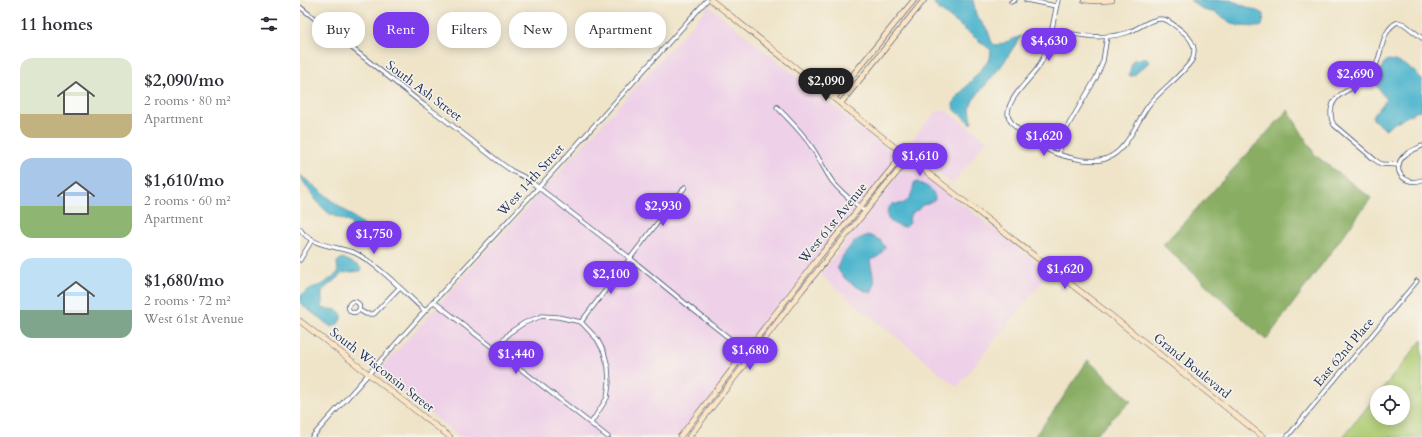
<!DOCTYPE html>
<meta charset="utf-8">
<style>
:root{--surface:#fff;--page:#f2f2f3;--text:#2b2b33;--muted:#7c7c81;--accent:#7c3aed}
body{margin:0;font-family:Cardo,serif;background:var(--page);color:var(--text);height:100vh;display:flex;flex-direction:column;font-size:15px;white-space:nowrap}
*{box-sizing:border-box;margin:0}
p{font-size:13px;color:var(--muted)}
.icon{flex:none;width:22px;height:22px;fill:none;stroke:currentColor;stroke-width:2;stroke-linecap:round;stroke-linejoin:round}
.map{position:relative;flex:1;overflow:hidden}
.side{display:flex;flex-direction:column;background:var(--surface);width:300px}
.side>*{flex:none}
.hud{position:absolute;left:12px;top:12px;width:380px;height:36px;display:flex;gap:8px}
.fabs{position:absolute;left:1070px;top:385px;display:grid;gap:8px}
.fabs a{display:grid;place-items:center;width:40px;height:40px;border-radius:50%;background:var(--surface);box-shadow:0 2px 10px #0003;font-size:20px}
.price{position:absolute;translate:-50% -34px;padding:0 9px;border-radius:14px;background:var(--accent);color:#fff;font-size:13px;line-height:26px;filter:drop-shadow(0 1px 2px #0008)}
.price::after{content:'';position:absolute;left:50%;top:24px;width:12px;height:9px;margin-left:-6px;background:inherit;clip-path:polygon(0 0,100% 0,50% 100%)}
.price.selected{background:#222;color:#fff}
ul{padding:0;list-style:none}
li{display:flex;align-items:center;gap:12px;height:100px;padding:0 20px}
li span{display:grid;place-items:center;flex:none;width:112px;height:80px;border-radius:12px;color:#555}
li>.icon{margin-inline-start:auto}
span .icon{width:48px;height:48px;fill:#fffc;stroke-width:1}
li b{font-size:17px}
h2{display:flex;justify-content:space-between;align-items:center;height:48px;padding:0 20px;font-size:17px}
.chip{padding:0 14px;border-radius:16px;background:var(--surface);box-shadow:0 2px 10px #0003;font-size:14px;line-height:36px}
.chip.selected{background:var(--accent);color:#fff}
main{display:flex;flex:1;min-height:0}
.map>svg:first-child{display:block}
.built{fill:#eed0e8}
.green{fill:#acca71;stroke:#647c68}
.forest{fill:#89ae63;stroke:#526e60}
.water{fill:#4fb6ce;stroke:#357296}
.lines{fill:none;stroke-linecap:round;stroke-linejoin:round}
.street-casing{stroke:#3b4a6e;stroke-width:5}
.secondary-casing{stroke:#3b4a6e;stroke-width:6}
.street{stroke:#fff;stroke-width:3.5}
.secondary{stroke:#fce5c4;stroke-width:5}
.labels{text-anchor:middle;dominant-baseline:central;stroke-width:3;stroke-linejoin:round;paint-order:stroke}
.street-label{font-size:13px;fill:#1b2f5e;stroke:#f7f3e8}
</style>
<main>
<section class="side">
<h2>11 homes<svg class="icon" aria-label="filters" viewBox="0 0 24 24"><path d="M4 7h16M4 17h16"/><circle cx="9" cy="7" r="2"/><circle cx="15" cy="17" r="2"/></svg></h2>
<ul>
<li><span style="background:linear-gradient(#dfe7d0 70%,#c2b280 0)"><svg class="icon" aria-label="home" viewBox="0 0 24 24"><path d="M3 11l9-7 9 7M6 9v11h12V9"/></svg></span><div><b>$2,090/mo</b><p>2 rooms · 80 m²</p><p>Apartment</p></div></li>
<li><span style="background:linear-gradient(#a9c7e8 60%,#8fb573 0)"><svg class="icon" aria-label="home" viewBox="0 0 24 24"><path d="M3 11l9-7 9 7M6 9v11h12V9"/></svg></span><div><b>$1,610/mo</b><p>2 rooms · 60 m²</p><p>Apartment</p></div></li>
<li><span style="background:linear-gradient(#bfe0f5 65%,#7fa58c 0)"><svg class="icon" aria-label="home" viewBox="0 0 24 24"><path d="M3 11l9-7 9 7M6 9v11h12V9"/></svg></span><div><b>$1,680/mo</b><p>2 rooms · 72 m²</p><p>West 61st Avenue</p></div></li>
</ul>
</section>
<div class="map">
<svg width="1122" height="437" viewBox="0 0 1122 437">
<rect width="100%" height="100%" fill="#f7f3e8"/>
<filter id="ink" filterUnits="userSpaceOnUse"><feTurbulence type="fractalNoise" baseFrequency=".025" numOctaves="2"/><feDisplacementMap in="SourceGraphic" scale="8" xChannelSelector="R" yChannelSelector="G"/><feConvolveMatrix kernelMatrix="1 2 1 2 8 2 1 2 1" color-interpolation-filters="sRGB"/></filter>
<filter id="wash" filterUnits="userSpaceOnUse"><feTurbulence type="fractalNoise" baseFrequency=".012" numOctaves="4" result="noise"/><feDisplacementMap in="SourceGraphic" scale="16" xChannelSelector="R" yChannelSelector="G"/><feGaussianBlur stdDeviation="0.9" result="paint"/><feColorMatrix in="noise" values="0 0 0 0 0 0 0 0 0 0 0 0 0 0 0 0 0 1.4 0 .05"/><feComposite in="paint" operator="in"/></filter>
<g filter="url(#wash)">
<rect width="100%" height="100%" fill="#efe4c8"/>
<g class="built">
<path d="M409 6 597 157 382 437H160L78 372Z"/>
<path d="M644 109 687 140 652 184 607 145 635 113Z"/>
<path d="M613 167 750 272 657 387 520 275 603 169 608 173Z"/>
</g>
<path class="green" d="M1122 340V437H1043L1077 395V418H1103V392H1080Z"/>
<g class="forest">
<path d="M988 110 1015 155 1071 198 966 340 863 245Z"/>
<path d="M788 360 831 401 793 437H734L754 411Z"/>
</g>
<g class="water">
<path d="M638 0H673L676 15 688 31 692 43 695 45 701 44 721 36 702 65 673 100 670 108 672 123H670L655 110 653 106 654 101 690 59 691 50 635 6 634 3Z"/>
<path d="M890 0H930L964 14V17L962 26 958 27 939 26 927 21 917 13 903 10Z"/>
<path d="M846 58 849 60 848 63 833 76H830L829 74 833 60Z"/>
<path d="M1088 60C1101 61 1113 69 1122 79V109L1096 122 1085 129 1073 119V116L1086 100 1076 84V80L1085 62Z"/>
<path d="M0 175 70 230 75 237V240L65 248 50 237 49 235 52 225C46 219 37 218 30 214 17 205 9 189 0 177Z"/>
<path d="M617 182C626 186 635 189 635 200L621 206 618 210 614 211 609 218 610 223 606 227C592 226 580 217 592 204 595 204 597 204 599 204 610 204 613 191 614 183Z"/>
<path d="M568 235 580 240 585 247 580 255 570 261 575 284 571 293C560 289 543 281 538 269 536 263 551 244 557 240 560 238 564 237 568 235Z"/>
<path d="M43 258 59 266 61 268V271L43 273 22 291V308C30 311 37 306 42 315 41 321 38 326 31 327L1 304 0 296 11 288 22 285 38 273 37 262 40 259Z"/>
</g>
</g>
<g filter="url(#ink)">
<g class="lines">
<g class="street-casing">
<g id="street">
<path d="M726 0 756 6"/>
<path d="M711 2 715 0"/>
<path d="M0 7 124 105 140 116 202 164 212 171 226 178 330 258 391 308 452 356"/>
<path d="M752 30C778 35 803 41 829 32 840 28 856 14 868 21 877 27 893 37 894 49 894 52 894 57 892 60 880 78 861 89 848 106 836 123 827 152 805 159 789 164 758 156 744 148 739 146 735 142 732 139 723 133 709 125 708 114 707 100 729 80 737 69 751 48 752 24 758 0"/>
<path d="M477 107C489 120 502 132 511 146 519 157 524 170 532 181 541 193 554 202 565 212"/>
<path d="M1122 146C1116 149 1110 151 1105 155 1090 168 1103 187 1122 180"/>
<path d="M759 154 763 136 769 124 796 78 803 61 807 36"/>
<path d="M1099 165 1081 164 1075 160 1034 125C1031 120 1031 117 1031 111 1033 89 1059 90 1071 75 1083 60 1079 30 1098 22L1104 24 1122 38"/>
<path d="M0 229C11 247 38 246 55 253 78 264 106 294 125 311"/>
<path d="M0 260 12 240"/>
<path d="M133 301 308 437"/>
<circle cx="54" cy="307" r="5.5"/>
<path d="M59 310 66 314H74L99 288"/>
<path d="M281 322 385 187"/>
<path d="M196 349 209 333 224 323 242 316 258 317 281 322 297 339 304 352 308 367 309 383 307 398 291 423"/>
<path d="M12 437 125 311 238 188 407 0"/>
<path d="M987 437 1117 281"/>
</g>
</g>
<g class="secondary-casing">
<g id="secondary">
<path d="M411 0 606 156 808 313 963 437"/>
<path d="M784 0 798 1 812 0"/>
<path d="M534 98 614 0"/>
<path d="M541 103 624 0"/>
<path d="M0 321 150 437"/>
<path d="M380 437 519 257 597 162 606 156"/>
<path d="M389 437 502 290 603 165 606 157"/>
</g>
</g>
<use href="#street" class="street"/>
<use href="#secondary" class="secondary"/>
</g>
</g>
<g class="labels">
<g class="street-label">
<text transform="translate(124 91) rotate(37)">South Ash Street</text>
<text transform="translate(231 180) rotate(-48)">West 14th Street</text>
<text transform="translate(533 223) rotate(-51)">West 61st Avenue</text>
<text transform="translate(1044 352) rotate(-50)">East 62nd Place</text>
<text transform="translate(892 366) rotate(39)">Grand Boulevard</text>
<text transform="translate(82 370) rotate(38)">South Wisconsin Street</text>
</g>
</g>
</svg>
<div class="fabs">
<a><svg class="icon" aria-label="locate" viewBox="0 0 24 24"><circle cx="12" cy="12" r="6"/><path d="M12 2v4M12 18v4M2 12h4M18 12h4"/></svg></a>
</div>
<b class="price" style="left:749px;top:62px">$4,630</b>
<b class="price" style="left:1055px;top:95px">$2,690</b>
<b class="price selected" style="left:526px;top:102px">$2,090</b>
<b class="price" style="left:744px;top:157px">$1,620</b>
<b class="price" style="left:620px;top:177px">$1,610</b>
<b class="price" style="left:363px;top:227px">$2,930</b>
<b class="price" style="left:74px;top:255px">$1,750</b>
<b class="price" style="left:765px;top:290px">$1,620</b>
<b class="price" style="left:311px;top:295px">$2,100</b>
<b class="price" style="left:450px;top:371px">$1,680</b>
<b class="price" style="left:216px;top:375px">$1,440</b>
<div class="hud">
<a class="chip">Buy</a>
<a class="chip selected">Rent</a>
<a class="chip">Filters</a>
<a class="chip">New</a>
<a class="chip">Apartment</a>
</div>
</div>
</main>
